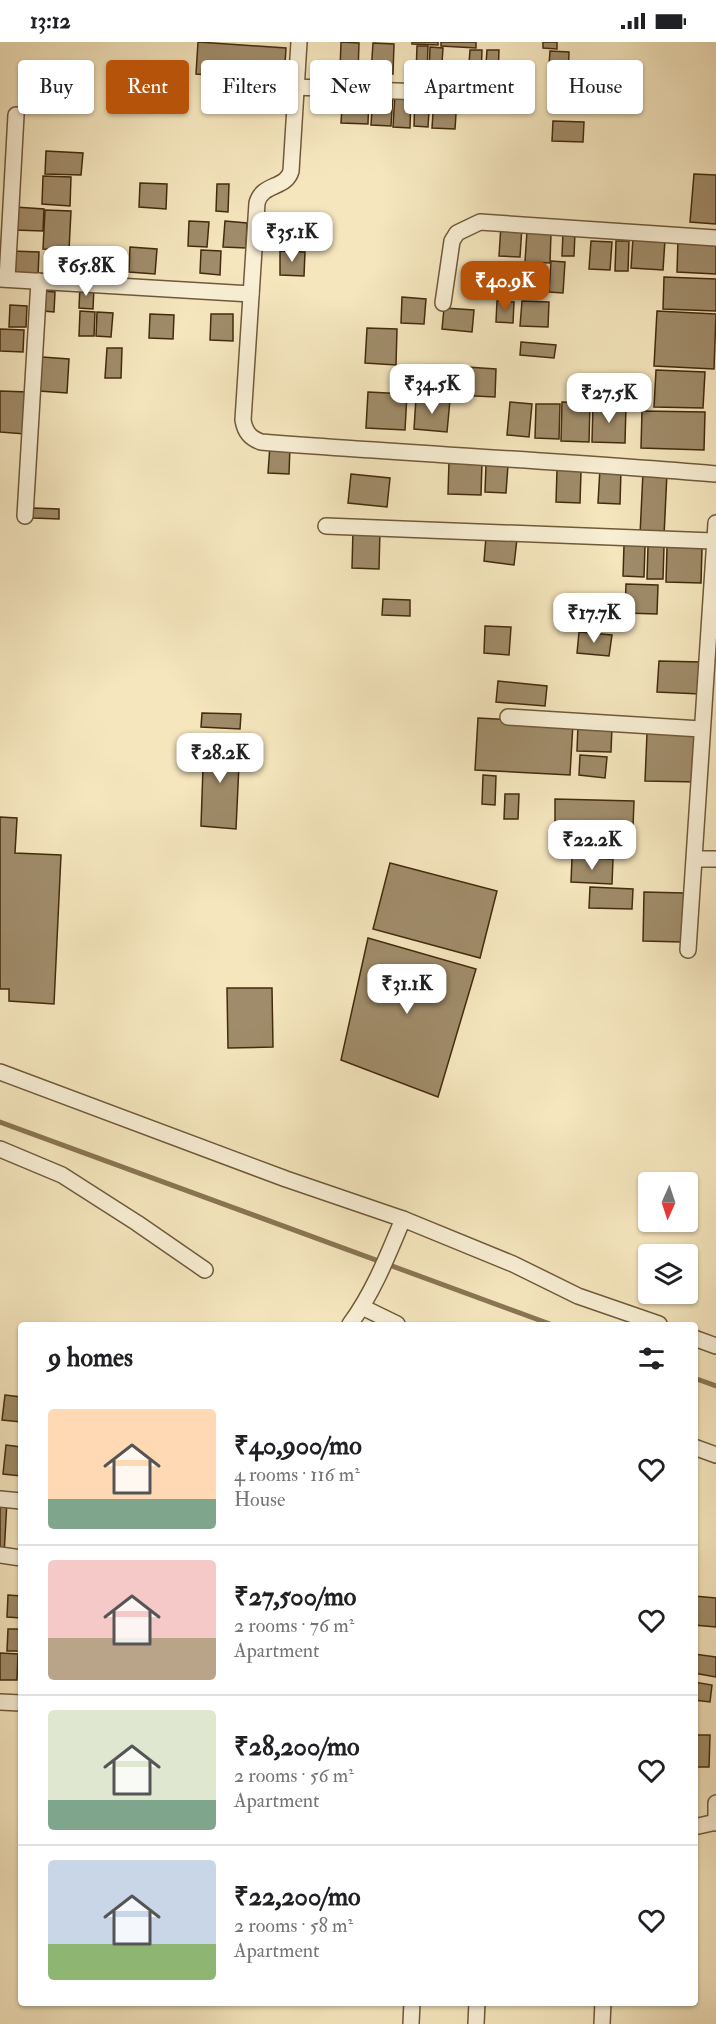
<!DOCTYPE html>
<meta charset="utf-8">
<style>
:root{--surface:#fff;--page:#f2f2f2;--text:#202124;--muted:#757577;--line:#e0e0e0;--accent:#b45309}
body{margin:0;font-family:"IM FELL Double Pica",serif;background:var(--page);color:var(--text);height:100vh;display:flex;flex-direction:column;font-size:22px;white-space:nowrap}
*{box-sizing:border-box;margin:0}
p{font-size:20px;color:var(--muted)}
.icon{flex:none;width:33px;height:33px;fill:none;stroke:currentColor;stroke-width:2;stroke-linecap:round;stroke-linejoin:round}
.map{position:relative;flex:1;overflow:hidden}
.side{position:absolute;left:18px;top:1280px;width:680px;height:684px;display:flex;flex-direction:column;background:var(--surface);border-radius:6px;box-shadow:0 2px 4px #0004}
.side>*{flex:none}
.banner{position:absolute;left:18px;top:18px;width:681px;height:54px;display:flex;gap:12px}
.needle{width:39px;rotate:183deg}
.buttons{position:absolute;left:638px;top:1130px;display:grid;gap:12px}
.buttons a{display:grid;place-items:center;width:60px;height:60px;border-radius:6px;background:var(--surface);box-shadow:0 2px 4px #0004;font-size:30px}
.price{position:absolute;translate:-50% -51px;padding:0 14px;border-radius:12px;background:#fff;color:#222;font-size:20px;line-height:39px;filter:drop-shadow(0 2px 3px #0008)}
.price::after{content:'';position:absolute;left:50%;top:36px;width:18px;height:14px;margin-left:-9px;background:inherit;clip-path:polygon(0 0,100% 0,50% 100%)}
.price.on{background:var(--accent);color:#fff}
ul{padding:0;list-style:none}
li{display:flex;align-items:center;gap:18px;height:150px;padding:0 30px}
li+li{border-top:2px solid var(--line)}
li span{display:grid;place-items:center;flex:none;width:168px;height:120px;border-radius:6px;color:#555}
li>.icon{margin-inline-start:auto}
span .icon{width:72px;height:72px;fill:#fffc;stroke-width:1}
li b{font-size:26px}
h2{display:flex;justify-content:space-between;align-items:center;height:72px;padding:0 30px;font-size:26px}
.pill{padding:0 21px;border-radius:6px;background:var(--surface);box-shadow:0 2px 4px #0004;font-size:21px;line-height:54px}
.pill.on{background:var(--accent);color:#fff}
.status{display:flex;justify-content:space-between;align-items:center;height:42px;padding:0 30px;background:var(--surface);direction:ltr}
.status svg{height:16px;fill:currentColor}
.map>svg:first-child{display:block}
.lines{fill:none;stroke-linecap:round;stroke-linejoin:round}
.stream{stroke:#8a7554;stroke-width:5}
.building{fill:#a08c6a;stroke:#442b0e;stroke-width:1.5}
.minor-casing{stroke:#705a3a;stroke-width:18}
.minor{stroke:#f8efd5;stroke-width:15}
</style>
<div class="status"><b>13:12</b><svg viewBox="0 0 49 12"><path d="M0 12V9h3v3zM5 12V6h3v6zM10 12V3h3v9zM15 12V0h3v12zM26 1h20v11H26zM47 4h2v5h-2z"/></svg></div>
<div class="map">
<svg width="716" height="1982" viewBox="0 0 716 1982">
<rect width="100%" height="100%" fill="#f5e6be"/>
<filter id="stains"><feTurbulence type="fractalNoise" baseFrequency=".00333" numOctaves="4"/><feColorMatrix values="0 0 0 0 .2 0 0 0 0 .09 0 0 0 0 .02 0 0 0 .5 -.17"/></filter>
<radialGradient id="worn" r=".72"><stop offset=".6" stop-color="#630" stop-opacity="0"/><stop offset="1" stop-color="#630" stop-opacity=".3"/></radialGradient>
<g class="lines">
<g class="stream">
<path d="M0 1080 550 1282"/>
<path d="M694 1336 716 1344"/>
</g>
</g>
<g class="building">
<path d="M198 0 286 6 284 38 196 32Z"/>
<path d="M341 0 359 1 358 30 340 29Z"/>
<path d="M412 0H438V3L412 2Z"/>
<path d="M441 0H476V6L441 4Z"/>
<path d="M543 0H557V7L543 6Z"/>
<path d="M373 1 394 2 393 32 371 31Z"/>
<path d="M417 4H428L427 33 416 32Z"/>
<path d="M430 5 443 6 441 35 429 34Z"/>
<path d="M470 8H482L481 36 468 35Z"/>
<path d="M487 8H499L498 37 485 36Z"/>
<path d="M550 9 569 10 568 39 548 38Z"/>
<path d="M343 50 369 51 368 82 341 81Z"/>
<path d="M373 52 393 53 391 84 371 83Z"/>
<path d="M395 52 411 53 410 86 393 85Z"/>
<path d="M415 52 430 53 428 85 414 84Z"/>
<path d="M434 56 457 57 455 87 432 86Z"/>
<path d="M553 79 584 80 583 100 552 99Z"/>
<path d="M46 109 83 111 81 133 45 132Z"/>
<path d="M694 132 716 133V182L690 180Z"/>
<path d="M43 134 71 135 70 164 42 162Z"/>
<path d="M140 141 167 142 166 167 139 165Z"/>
<path d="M217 142H229L228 170 216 169Z"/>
<path d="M15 165 44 167 43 189 14 188Z"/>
<path d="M45 168 71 169 69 208 43 207Z"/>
<path d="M189 179 209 180 207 205 188 204Z"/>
<path d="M225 179 247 181 246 206 223 205Z"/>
<path d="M501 183 522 184 520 215 499 214Z"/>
<path d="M527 189 551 191 550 221 525 220Z"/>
<path d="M563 190H575L574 214H562Z"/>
<path d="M633 196 665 198 663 228 631 226Z"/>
<path d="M678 197 716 198V232L677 230Z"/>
<path d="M591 199 612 200 610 228 589 227Z"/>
<path d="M616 199H629L628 229H615Z"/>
<path d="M130 205 157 207 155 232 129 230Z"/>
<path d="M106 206H117L116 230H105Z"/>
<path d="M201 208 221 209 220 233 200 231Z"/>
<path d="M11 209 39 210 38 235 10 234Z"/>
<path d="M280 209 305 210 304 234 280 233Z"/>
<path d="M551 219 565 220 563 251 549 250Z"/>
<path d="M664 235 716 237V269L663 267Z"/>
<path d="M80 244 94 245 93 267 79 266Z"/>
<path d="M44 249 55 250 54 270 43 269Z"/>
<path d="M402 255 426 257 424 282 401 281Z"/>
<path d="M497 259 514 260 513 281 496 280Z"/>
<path d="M522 259 549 260 548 285 520 284Z"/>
<path d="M10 263 27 264 26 285H9Z"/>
<path d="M444 266 474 268 472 290 442 287Z"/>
<path d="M80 269 95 270 94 294H79Z"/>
<path d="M657 269 716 272 714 327 654 324Z"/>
<path d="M97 270 113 271 111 295 96 294Z"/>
<path d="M150 272 174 273 173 297 149 296Z"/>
<path d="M211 272H233V299L210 298Z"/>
<path d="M367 286 397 287 396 323 365 321Z"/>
<path d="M0 287 24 288 23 310 0 309Z"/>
<path d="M521 300 556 303 554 316 520 313Z"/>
<path d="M107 306H122L121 336H105Z"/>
<path d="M42 315 69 317 67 351 39 349Z"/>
<path d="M437 323 496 327 495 355 435 352Z"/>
<path d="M656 328 705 330 703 366 654 365Z"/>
<path d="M0 349 28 350 25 392 0 390Z"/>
<path d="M368 350 407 352 405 388 366 386Z"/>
<path d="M416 356 450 358 447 390 414 387Z"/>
<path d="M510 360 532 362 529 395 507 393Z"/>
<path d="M562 360 590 361 589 400 561 399Z"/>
<path d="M536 362H560L559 397 535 396Z"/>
<path d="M593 362 626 363 625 401 592 400Z"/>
<path d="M642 369 705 370 704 408 641 406Z"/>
<path d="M270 403 290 404 289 432 268 431Z"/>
<path d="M449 419 482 420 481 453 448 452Z"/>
<path d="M486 422 508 423 506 451 485 450Z"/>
<path d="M600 426 621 427 620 462 598 461Z"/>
<path d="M557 428 581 429 580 461 556 460Z"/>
<path d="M643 430 667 431 664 494 640 493Z"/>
<path d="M351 432 390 436 387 465 348 461Z"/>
<path d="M33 466 59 467V477L33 476Z"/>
<path d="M353 488H380L379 527 352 526Z"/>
<path d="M486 495 517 497 514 523 484 519Z"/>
<path d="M624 503 645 504 644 535 623 534Z"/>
<path d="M648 504H664L663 537H647Z"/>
<path d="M667 505 702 506 701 541 666 540Z"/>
<path d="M626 542 658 543 657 572 625 571Z"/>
<path d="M383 557 410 558V574L382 573Z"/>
<path d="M485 584 511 585 509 613 484 611Z"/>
<path d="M579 590 612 593 609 614 577 611Z"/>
<path d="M659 619 701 620 700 652 657 650Z"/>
<path d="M498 639 547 644 545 664 496 660Z"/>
<path d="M202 671 241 672 240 687 201 685Z"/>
<path d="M478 676 573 681 570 733 475 728Z"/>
<path d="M578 683 612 684 611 710 577 709Z"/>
<path d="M647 691 698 693 697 740 645 739Z"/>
<path d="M204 696 240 701 236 787 201 784Z"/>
<path d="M580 713 607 715 605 736 579 733Z"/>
<path d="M483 733 496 734 495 763 482 762Z"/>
<path d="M505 752H519L518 777H504Z"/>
<path d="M555 757 634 759 633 785 555 783Z"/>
<path d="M0 775 17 776 15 811 61 813 54 962 9 959V947H0Z"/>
<path d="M572 816 613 817 612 842 571 840Z"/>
<path d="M390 821 497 849 480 916 373 887Z"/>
<path d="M590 845 633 847 632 867 589 866Z"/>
<path d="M644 850 684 851 682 900 643 899Z"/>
<path d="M368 896 476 927 438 1055 341 1018Z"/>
<path d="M227 946H272L273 1005 228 1006Z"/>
<path d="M5 1353 21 1355V1380L2 1378Z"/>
<path d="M6 1403 21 1405V1434L3 1432Z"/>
<path d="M0 1459H7L4 1513H0Z"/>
<path d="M8 1553 21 1554V1576L7 1575Z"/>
<path d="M694 1554 716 1556V1585L694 1583Z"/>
<path d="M8 1587H21V1609H7Z"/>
<path d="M0 1611 18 1612 17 1638H0Z"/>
<path d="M694 1612 716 1615V1635L694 1631Z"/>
<path d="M694 1640 712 1643 710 1660 694 1658Z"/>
<path d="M694 1693H710L709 1725H694Z"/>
</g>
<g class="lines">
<g class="minor-casing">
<g id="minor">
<path d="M299 0 291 129C286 147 262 141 257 161L243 378C245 390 250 396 261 400 413 412 565 419 716 432"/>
<path d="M295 45 524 54"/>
<path d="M0 237 251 252"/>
<path d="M7 237 16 73"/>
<path d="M443 261 452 199 457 191 480 180 716 196"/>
<path d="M25 474 39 239"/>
<path d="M326 484 713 499"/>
<path d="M508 675 701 687"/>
<path d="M695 817H716"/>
<path d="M688 908 716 481"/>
<path d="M0 1030 286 1137 403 1177 513 1222 578 1254 659 1282"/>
<path d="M0 1107 62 1133 137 1181 205 1228"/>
<path d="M362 1265 397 1282"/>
<path d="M350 1282C373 1251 388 1213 403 1177"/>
<path d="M694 1296 716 1304"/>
<path d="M694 1405 716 1413"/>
<path d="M0 1457 21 1459"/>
<path d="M0 1513 21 1516"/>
<path d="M0 1660 21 1661"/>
<path d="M716 1761V1781"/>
<path d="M694 1785 716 1780"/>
<path d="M411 1982 412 1960"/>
<path d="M476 1982 477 1960"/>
<path d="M602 1982 603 1960"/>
</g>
</g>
<use href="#minor" class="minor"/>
</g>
<rect width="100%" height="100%" filter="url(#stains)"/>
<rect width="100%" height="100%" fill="url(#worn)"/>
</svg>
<div class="buttons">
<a><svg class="needle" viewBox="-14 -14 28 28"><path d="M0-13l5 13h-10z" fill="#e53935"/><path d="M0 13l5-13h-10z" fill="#757577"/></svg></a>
<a><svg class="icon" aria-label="layers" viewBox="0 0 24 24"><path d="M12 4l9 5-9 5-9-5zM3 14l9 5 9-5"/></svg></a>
</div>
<b class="price" style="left:292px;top:221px">₹35.1K</b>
<b class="price" style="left:86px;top:255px">₹65.8K</b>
<b class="price on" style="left:505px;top:270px">₹40.9K</b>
<b class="price" style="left:432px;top:373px">₹34.5K</b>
<b class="price" style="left:609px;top:382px">₹27.5K</b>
<b class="price" style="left:594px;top:602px">₹17.7K</b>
<b class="price" style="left:220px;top:742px">₹28.2K</b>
<b class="price" style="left:592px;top:829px">₹22.2K</b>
<b class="price" style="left:407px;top:973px">₹31.1K</b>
<div class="banner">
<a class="pill">Buy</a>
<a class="pill on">Rent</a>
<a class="pill">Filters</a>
<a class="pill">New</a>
<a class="pill">Apartment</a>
<a class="pill">House</a>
</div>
<section class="side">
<h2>9 homes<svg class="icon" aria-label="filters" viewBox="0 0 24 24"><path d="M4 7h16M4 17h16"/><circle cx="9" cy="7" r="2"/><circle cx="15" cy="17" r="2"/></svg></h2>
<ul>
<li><span style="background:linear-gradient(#ffd9b3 75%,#7fa58c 0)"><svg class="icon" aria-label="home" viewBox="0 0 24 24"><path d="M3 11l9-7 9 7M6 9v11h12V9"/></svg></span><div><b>₹40,900/mo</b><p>4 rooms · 116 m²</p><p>House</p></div><svg class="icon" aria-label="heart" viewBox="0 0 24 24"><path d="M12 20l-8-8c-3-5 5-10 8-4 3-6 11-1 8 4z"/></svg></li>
<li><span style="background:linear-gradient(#f6c9c9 65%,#b9a48a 0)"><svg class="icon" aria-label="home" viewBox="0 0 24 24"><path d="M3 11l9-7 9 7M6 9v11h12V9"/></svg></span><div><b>₹27,500/mo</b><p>2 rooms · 76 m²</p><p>Apartment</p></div><svg class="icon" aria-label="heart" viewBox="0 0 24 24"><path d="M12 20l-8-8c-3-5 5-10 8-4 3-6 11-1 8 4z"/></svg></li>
<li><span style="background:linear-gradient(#dfe7d0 75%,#7fa58c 0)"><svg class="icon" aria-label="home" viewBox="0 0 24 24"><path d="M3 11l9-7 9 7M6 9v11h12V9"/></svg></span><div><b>₹28,200/mo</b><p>2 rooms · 56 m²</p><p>Apartment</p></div><svg class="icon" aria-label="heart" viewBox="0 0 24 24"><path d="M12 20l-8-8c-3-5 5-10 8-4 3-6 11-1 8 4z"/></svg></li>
<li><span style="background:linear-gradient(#c9d6e8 70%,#8fb573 0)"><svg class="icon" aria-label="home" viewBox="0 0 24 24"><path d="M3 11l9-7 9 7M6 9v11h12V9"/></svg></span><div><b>₹22,200/mo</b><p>2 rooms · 58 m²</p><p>Apartment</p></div><svg class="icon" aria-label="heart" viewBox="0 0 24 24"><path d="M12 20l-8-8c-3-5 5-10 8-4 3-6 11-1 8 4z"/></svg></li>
</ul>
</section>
</div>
